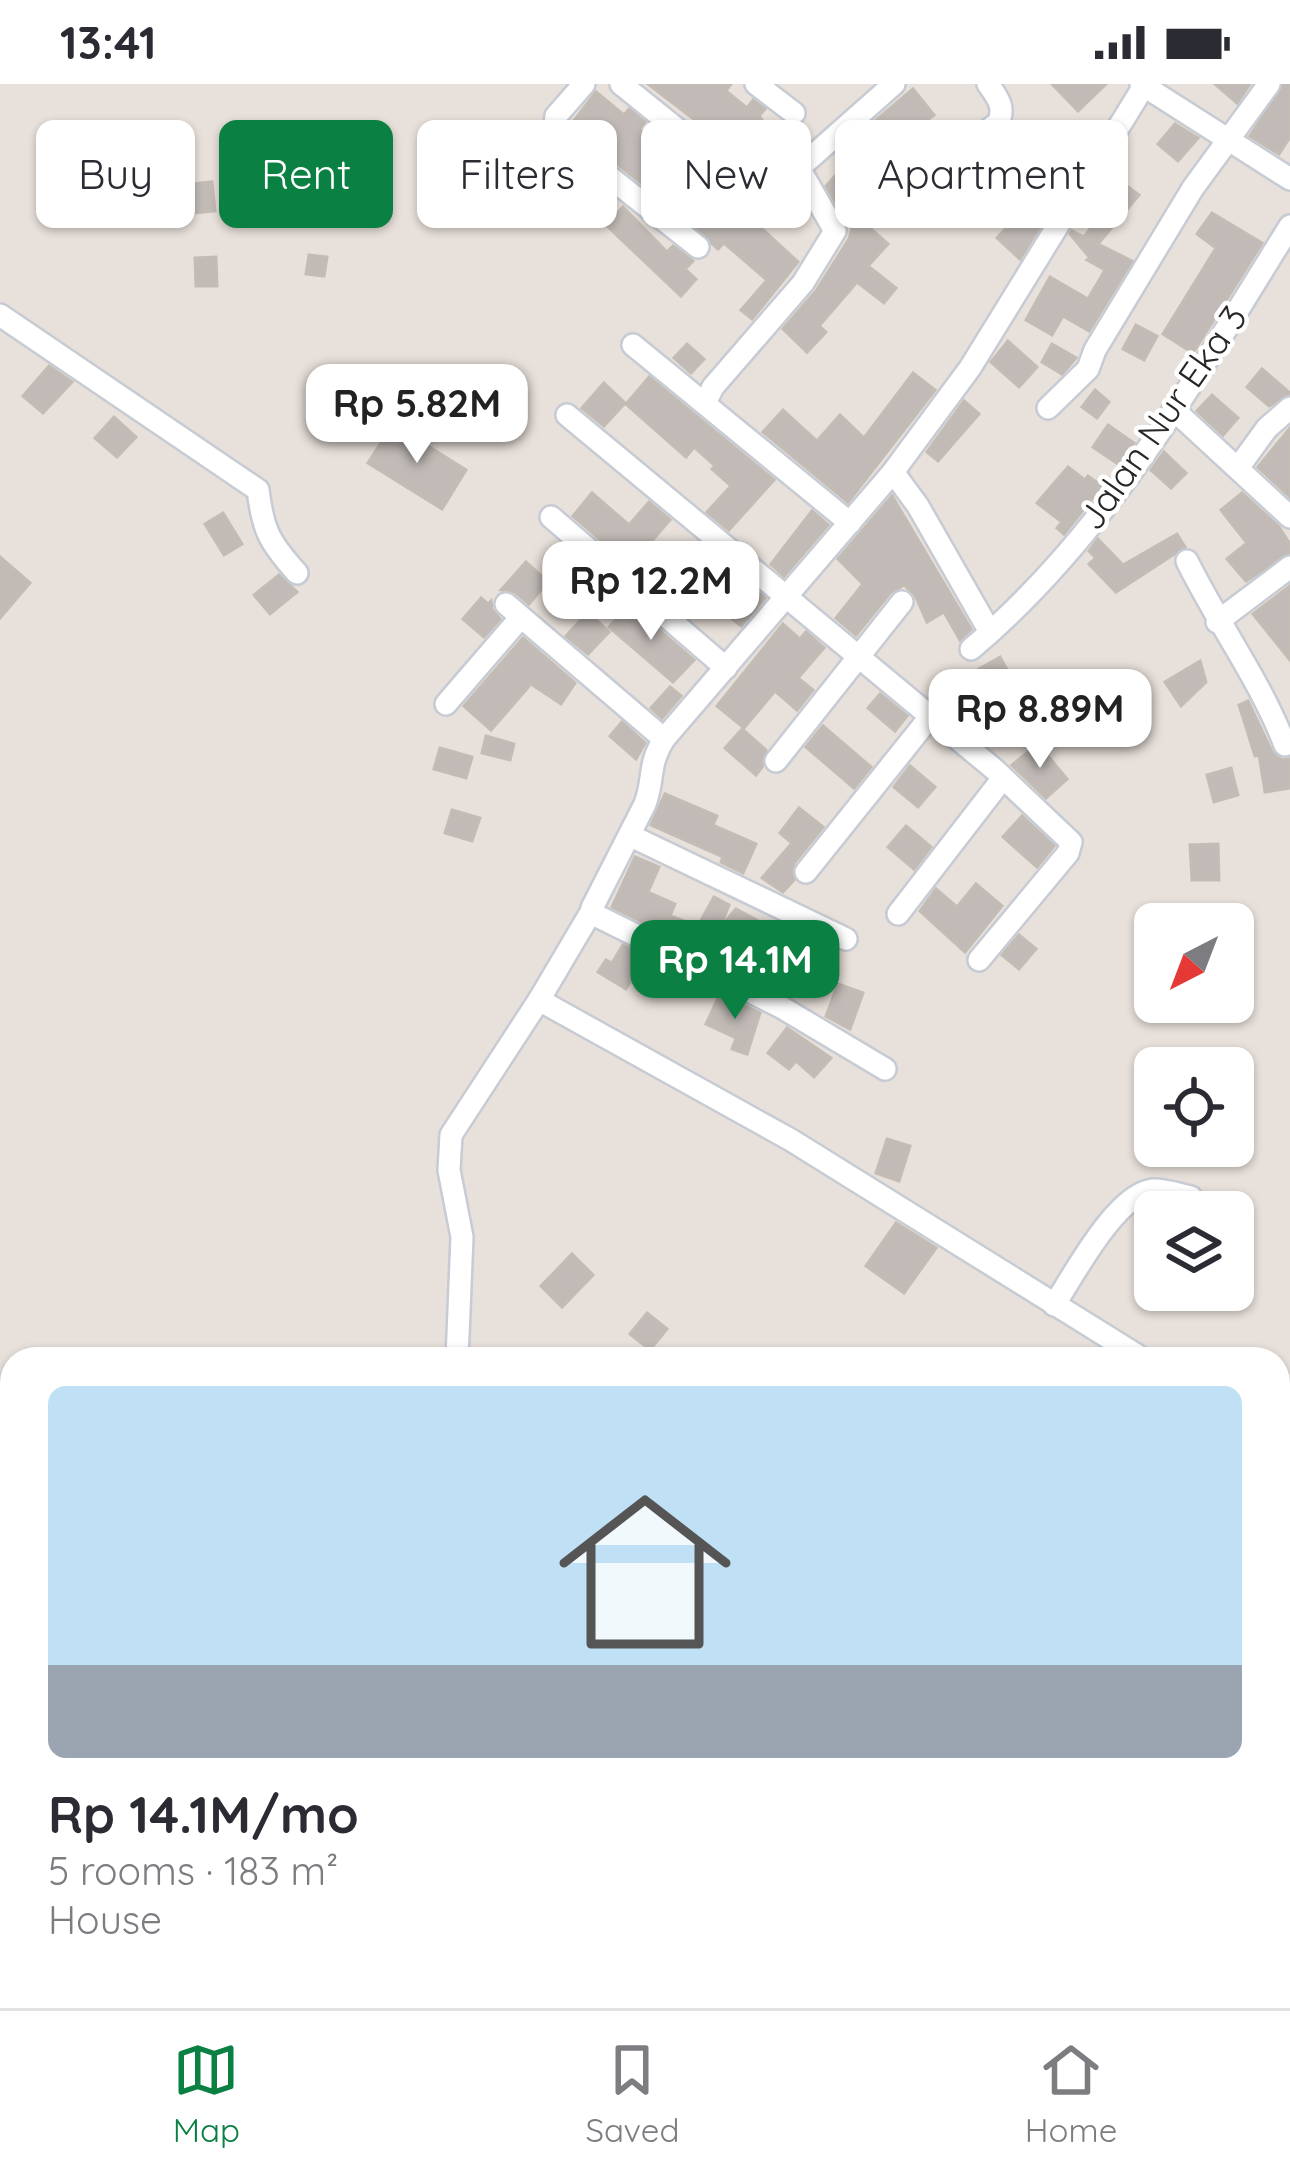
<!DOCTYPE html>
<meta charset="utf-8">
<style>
:root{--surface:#fff;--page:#f7f7f7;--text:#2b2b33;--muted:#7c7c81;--line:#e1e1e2;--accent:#0b8043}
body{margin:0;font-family:Quicksand,sans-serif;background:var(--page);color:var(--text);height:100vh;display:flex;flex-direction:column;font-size:45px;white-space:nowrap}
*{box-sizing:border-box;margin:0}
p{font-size:39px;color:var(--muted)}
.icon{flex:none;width:66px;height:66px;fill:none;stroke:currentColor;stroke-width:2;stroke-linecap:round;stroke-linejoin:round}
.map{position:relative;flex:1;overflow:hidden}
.details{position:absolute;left:0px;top:1263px;width:1290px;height:663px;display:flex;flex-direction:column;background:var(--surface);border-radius:36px 36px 0 0;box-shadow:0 3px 9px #0004}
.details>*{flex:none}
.guide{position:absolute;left:36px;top:36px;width:1218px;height:108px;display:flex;gap:24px}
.needle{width:78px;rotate:222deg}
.tools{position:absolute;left:1134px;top:819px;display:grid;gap:24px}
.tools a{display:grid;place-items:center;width:120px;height:120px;border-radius:18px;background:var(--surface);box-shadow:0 3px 9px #0004;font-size:60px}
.price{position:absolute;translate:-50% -102px;padding:0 27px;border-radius:24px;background:#fff;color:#222;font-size:39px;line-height:78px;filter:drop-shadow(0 3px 6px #0008)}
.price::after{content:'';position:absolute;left:50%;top:72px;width:36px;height:27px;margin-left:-18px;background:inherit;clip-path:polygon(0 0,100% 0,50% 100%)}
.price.current{background:var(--accent);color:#fff}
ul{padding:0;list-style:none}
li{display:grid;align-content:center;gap:24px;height:636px;padding:0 48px}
li span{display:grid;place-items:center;height:372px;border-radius:18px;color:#555}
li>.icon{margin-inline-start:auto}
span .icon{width:216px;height:216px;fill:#fffc;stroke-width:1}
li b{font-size:51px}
.pill{padding:0 42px;border-radius:18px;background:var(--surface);box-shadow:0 3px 9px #0004;font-size:42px;line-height:108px}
.pill.current{background:var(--accent);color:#fff}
.status{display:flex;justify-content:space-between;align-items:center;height:84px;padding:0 60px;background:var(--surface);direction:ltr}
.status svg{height:33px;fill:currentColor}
.menu{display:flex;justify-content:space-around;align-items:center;height:168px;border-top:3px solid var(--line);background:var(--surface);font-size:33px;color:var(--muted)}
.menu a{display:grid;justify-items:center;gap:6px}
.menu .current{color:var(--accent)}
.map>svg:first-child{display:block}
.building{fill:#c1bab7;stroke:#c3bcb5;stroke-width:3}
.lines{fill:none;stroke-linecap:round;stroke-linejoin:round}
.street-casing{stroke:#c6cbd4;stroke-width:26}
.street{stroke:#fff;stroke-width:21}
.labels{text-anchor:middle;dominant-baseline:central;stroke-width:9;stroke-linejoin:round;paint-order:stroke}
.street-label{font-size:36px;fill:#272727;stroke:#fff}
</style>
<div class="status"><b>13:41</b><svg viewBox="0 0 49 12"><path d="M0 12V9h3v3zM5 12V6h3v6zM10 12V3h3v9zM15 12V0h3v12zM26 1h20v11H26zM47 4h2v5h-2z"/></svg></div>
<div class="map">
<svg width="1290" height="1924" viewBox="0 0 1290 1924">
<rect width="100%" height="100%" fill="#e8e0da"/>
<g class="building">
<path d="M648 0H731L726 7 747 24 753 16 765 25 759 32 762 36 796 67 785 79 786 92 774 105 710 52 712 49Z"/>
<path d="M1052 0H1106L1078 27Z"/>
<path d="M1215 0H1250L1237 19Z"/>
<path d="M1284 0H1290V53L1279 70 1250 52Z"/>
<path d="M913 5 934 31 911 48 929 72 910 87 874 38Z"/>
<path d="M596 8 624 31 629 25 645 38 639 45 662 64 668 57 678 65 645 102 570 42Z"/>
<path d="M1175 40 1198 54 1178 77 1158 60Z"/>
<path d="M1025 69 1042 91 1030 100 1013 78Z"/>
<path d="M701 84 705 87 699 95 732 117 798 178 752 235 741 226 767 196 724 159 718 165 669 121Z"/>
<path d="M872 84 888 102 881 108 888 118 865 140 888 160 868 182 896 204 884 219 857 198 819 242 826 248 807 268 783 245 816 207 849 155 853 139 842 129 826 102 835 92 850 105Z"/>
<path d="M1112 91 1139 111 1098 160 1132 177 1089 247 1063 232 1052 251 1026 236 1050 193 1088 215 1105 186 1087 176 1090 174 1070 150 1072 147 1084 153 1106 124 1094 115Z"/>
<path d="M212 98 215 127 192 129 190 100Z"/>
<path d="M623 123 667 168 673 162 693 177 685 185 696 195 681 212 606 141Z"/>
<path d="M1021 128 1039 144 1020 175 997 154Z"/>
<path d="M1212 129 1262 159 1193 269 1163 250 1216 164 1197 150Z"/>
<path d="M309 171 327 173 324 192 306 190Z"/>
<path d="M216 173 217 202H196L195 174Z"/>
<path d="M1136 241 1157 252 1144 276 1123 265Z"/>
<path d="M1008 257 1037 283 1019 303 991 278Z"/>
<path d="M687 260 704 275 691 289 674 274Z"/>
<path d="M1052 260 1076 274 1062 290 1042 278Z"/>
<path d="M49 282 72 298 43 329 23 312Z"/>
<path d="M1262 285 1290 309 1269 322 1247 303Z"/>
<path d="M913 289 935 306 848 418 763 348 783 326 817 357 840 331 864 354Z"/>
<path d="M649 293 774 396 729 446 707 428 731 402 712 385 715 382 694 363 686 373 626 320Z"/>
<path d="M604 299 625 319 604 342 582 324Z"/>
<path d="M1095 306 1109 318 1097 334 1082 323Z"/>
<path d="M1212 311 1238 334 1223 351 1197 327Z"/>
<path d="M964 317 979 330 938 377 927 368Z"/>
<path d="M114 333 136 353 117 373 95 354Z"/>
<path d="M393 340 466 386 442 425 368 379Z"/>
<path d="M1108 341 1134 359 1118 380 1093 363Z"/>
<path d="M1290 344V413L1258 383Z"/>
<path d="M1164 368 1186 389 1171 404 1151 386Z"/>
<path d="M1068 383 1085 396 1088 392 1102 402 1064 450 1057 444 1062 438 1037 419Z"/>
<path d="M592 409 629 441 649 418 670 436 650 459 709 509 689 532 573 432Z"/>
<path d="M1242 409 1279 443 1290 460V468L1246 497 1227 475 1247 459 1221 426Z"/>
<path d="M892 412 971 545 960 556 944 528 927 538 915 511 904 501 890 509 856 551 836 534 863 500 838 475Z"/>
<path d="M812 427 828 441 784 492 771 480Z"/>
<path d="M223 429 242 460 224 471 205 440Z"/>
<path d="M1177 450 1185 463 1116 508 1089 480 1096 474 1089 467 1098 455 1123 481Z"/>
<path d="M0 473 30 499 0 534Z"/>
<path d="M526 478 548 498 529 520 515 508 501 506Z"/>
<path d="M279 491 297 508 270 530 254 511Z"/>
<path d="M1290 502V576L1253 530Z"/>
<path d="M751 503 765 514 741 542 728 531Z"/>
<path d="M481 514 488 520 491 517 492 526 500 535 484 553 463 535Z"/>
<path d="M629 520 694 576 673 598 609 543Z"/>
<path d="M588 528 609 548 588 570 566 552Z"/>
<path d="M783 540 800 555 806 548 824 564 798 594 813 606 797 626 775 607 744 644 717 622Z"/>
<path d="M523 554 575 599 561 620 531 600 491 646 464 622Z"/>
<path d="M1000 573 1016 602 987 618 1008 638 987 660 939 620 949 608 946 604Z"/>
<path d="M1200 577 1206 598 1181 622 1165 598Z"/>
<path d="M670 603 681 612 662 634 651 624Z"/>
<path d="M880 610 907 632 895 647 868 624Z"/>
<path d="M1248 617 1272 668 1282 676 1290 675V704L1265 708 1259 671 1255 672 1239 621Z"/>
<path d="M622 638 645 659 636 675 610 652Z"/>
<path d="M823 642 871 683 854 704 806 663Z"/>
<path d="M742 645 766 666 762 683 756 691 725 664Z"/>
<path d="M486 652 514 660 510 676 482 669Z"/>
<path d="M1038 660 1067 695 1046 714 1012 681Z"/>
<path d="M440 664 472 673 466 694 434 685Z"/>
<path d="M910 682 935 703 918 723 894 703Z"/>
<path d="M1231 684 1238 711 1214 718 1207 691Z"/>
<path d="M665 710 717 732 713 741 756 760 743 789 721 778 723 773 651 741Z"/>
<path d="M799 724 823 743 794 779V796L783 808 762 794 792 759 780 749Z"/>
<path d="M452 726 480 734 472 757 445 749Z"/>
<path d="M1022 732 1054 762 1037 783 1003 753Z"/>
<path d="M906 742 931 763 914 785 888 763Z"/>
<path d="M1218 760 1219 796H1192L1190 761Z"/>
<path d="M635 773 659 783 648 808 675 820 670 832 698 842 714 813 729 821 721 841 717 839 707 870 612 823Z"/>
<path d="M976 800 1002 822 965 868 920 827 936 805 957 823Z"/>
<path d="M736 825 766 841 755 863 794 881 782 907 732 882 746 851 724 839Z"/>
<path d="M1019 851 1036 865 1019 885 1002 871Z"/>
<path d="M623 861 646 873 626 905 598 888 606 876 612 879Z"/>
<path d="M838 900 863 909 850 945 826 932Z"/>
<path d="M720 910 760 929 747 970 732 965 736 954 706 940Z"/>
<path d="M787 944 831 974 814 993 796 977 789 985 768 969Z"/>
<path d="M887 1055 910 1062 899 1097 876 1089Z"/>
<path d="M896 1139 936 1164 904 1209 866 1182Z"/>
<path d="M572 1170 593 1191 562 1223 541 1202Z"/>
<path d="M647 1229 667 1245 650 1266 630 1250Z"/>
</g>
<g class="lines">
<g class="street-casing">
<g id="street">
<path d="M584 0 556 32 554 49 698 163"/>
<path d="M621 0 749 103"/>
<path d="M756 0 794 29"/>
<path d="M1141 0 1290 95"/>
<path d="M901 112 998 39C1006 23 997 13 988 0"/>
<path d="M648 122 699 63"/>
<path d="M0 231 258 406C263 446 269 458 297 489"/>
<path d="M633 261 850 439"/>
<path d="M705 319 713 303 803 199 835 147 799 84 894 0"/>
<path d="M1048 324 1088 285 1095 266 1193 104 1269 0"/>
<path d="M1173 325 1290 433"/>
<path d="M567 331 994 685 1071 758 1068 769 979 876"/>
<path d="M1238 384 1267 344 1290 324"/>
<path d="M893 388 918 422 990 548"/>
<path d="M551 433 726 584"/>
<path d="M1187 477C1218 540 1260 596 1285 661"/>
<path d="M506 520 664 655"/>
<path d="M1217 538 1290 483"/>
<path d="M971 565C1107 451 1197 291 1290 142"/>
<path d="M446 620 521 533"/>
<path d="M776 677 902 518"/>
<path d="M631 752 846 855"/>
<path d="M806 788 930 633"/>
<path d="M591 828 539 916 791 1056 1143 1275"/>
<path d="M898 830 1003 694"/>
<path d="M885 985 781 923 595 831 592 824 645 720C655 693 647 683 664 655L893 388 970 284 1144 2"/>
<path d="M1054 1221C1074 1191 1116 1110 1153 1106 1164 1105 1180 1111 1191 1113"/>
<path d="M457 1275 462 1153 449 1086 451 1051 539 916"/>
<path d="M1278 1361 1290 1369"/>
<path d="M1278 1454 1290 1462"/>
<path d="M1278 1549 1290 1557"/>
<path d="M1278 1644 1290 1652"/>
<path d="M1278 1783 1290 1764"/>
<path d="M1278 1873 1290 1854"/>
<path d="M1245 1924 1252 1914"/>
</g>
</g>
<use href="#street" class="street"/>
</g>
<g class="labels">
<g class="street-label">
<text transform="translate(1162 333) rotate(-55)">Jalan Nur Eka 3</text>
</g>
</g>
</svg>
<div class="tools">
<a><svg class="needle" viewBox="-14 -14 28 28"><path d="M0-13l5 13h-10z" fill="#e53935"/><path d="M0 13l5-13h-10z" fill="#7c7c81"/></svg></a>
<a><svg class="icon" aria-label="locate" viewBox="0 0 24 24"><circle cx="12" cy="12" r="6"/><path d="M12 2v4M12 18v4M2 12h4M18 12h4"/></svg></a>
<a><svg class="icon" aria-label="layers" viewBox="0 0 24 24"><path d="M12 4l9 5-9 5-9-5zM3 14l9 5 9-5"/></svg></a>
</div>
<b class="price" style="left:417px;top:382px">Rp 5.82M</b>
<b class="price" style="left:651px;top:559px">Rp 12.2M</b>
<b class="price" style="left:1040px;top:687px">Rp 8.89M</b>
<b class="price current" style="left:735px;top:938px">Rp 14.1M</b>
<div class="guide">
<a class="pill">Buy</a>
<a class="pill current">Rent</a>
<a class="pill">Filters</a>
<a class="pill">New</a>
<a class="pill">Apartment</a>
</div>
<section class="details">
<ul>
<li><span style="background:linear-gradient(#bfe0f5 75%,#9aa5b1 0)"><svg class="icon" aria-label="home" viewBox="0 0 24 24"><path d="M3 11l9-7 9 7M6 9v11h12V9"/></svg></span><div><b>Rp 14.1M/mo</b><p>5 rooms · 183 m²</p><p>House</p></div></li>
</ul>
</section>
</div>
<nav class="menu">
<a class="current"><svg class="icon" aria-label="map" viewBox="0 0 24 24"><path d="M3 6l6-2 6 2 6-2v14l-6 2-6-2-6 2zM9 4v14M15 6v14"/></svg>Map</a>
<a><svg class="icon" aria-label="saved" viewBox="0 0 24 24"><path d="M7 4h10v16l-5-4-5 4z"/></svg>Saved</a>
<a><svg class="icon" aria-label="home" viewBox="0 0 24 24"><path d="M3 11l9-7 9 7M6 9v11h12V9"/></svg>Home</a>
</nav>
